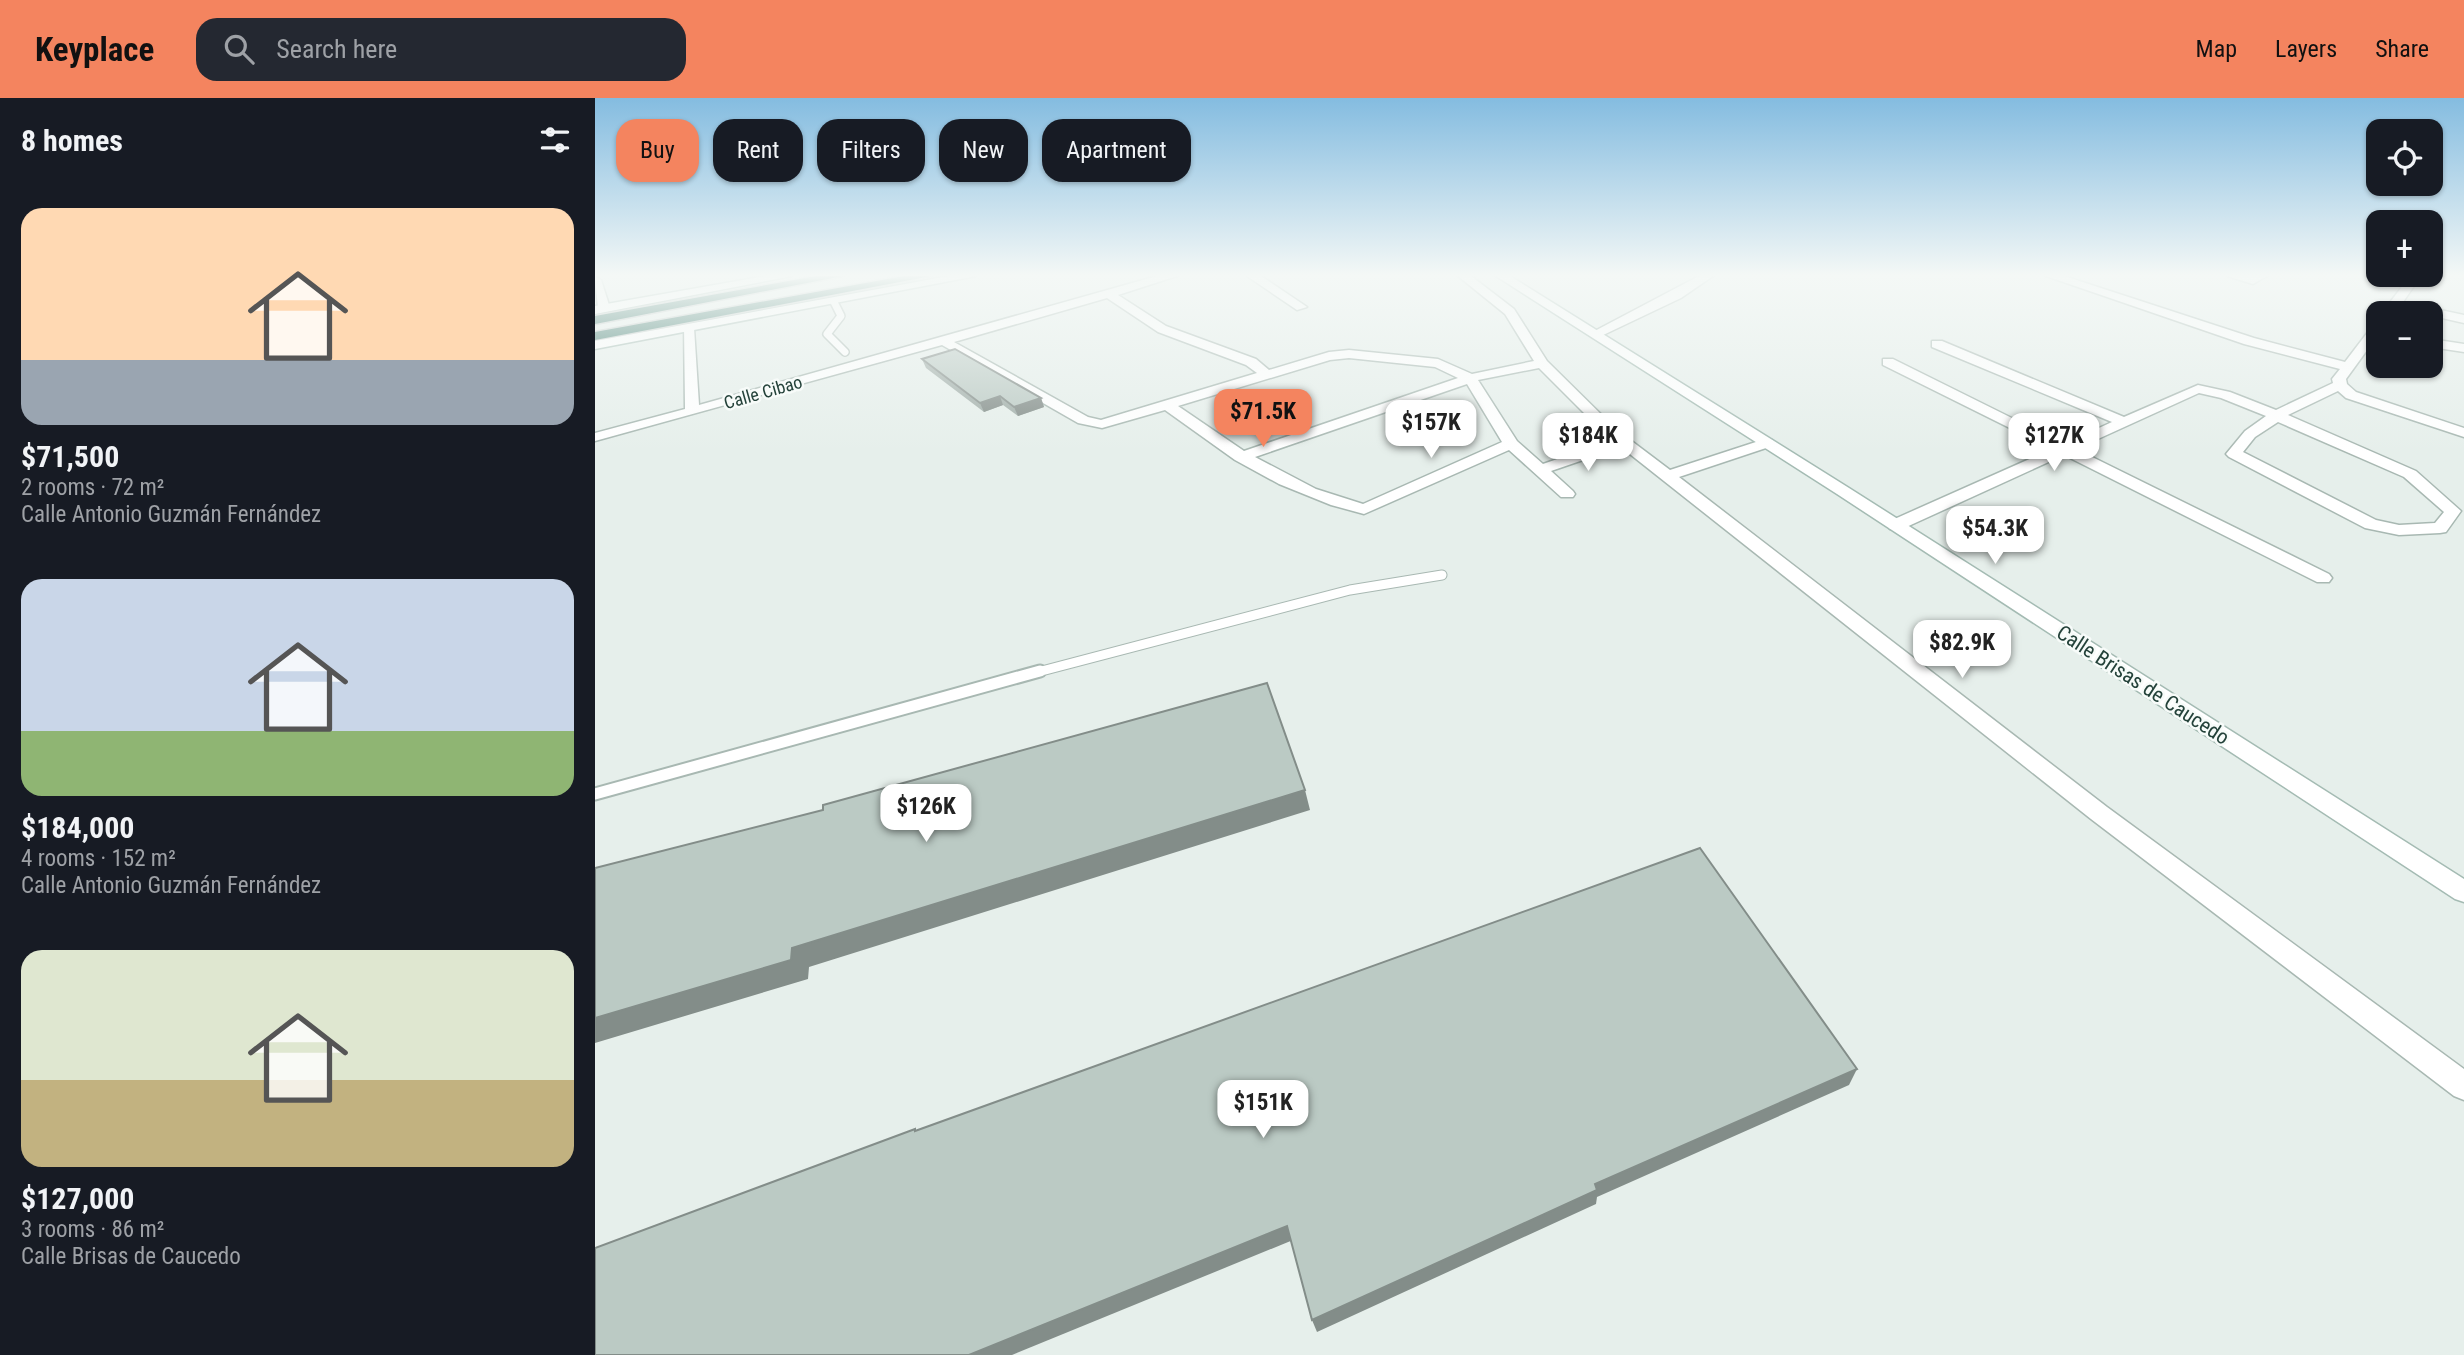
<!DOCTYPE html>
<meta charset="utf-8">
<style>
:root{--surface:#171b24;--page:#242831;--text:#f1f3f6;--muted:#9ea1a6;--accent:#f4845f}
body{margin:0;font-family:"Roboto Condensed",sans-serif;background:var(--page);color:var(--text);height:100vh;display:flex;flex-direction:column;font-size:26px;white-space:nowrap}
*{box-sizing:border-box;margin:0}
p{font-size:23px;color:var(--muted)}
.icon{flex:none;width:38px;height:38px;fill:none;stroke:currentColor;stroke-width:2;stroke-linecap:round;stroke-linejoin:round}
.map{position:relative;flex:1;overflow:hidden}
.details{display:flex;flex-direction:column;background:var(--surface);width:595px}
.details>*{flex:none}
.guide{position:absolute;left:21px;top:21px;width:665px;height:63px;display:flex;gap:14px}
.buttons{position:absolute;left:1771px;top:21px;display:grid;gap:14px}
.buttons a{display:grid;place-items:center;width:77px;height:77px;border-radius:14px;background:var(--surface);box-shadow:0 2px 5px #0004;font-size:35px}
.price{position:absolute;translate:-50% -60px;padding:0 16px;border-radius:14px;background:#fff;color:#222;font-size:23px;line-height:46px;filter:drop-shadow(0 2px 4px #0008)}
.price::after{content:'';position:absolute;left:50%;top:42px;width:21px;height:16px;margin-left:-10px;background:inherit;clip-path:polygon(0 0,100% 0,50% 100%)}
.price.current{background:var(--accent);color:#111}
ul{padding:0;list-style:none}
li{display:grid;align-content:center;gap:14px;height:371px;padding:0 21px}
li span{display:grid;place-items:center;height:217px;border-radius:21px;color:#555}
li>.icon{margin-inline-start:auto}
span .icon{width:126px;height:126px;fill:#fffc;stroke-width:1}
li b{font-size:30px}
h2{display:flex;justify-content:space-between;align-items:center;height:84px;padding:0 21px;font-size:30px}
.pill{padding:0 24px;border-radius:21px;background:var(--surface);box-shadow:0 2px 5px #0004;font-size:24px;line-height:63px}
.pill.current{background:var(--accent);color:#111}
header{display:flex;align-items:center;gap:42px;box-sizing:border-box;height:98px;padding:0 35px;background:var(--accent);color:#111}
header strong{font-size:33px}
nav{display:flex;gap:38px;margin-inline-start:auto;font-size:24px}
.search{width:490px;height:63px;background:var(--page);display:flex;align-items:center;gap:18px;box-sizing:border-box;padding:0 24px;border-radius:21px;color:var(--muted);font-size:26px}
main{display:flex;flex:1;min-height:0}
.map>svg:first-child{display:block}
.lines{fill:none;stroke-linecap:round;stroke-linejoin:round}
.lane-far2-casing{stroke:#a8b8b2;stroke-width:10}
.lane-far1-casing{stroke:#a8b8b2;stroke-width:11}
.lane-casing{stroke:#a8b8b2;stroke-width:15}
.street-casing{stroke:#a8b8b2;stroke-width:3}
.secondary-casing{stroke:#a4bbb3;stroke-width:3}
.highway-casing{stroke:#c2cac8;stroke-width:3}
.lane-far2{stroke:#fff;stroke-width:7}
.lane-far1{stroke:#fff;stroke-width:9}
.lane{stroke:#fff;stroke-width:11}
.street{fill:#fff;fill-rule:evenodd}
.secondary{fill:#fff;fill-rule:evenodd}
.highway{fill:#2f6f62;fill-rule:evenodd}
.wall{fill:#a1aea9}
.shaded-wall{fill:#838d89}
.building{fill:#bbcac4;stroke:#838d89;stroke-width:2}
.labels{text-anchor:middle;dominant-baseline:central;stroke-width:5;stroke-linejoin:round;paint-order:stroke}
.far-street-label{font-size:18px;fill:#24423a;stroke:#f7fbf9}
.street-label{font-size:21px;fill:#24423a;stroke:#f7fbf9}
</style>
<header>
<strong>Keyplace</strong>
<div class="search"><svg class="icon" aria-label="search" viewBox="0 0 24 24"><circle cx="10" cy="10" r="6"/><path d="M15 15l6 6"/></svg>Search here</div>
<nav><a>Map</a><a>Layers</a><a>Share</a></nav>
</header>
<main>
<section class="details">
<h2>8 homes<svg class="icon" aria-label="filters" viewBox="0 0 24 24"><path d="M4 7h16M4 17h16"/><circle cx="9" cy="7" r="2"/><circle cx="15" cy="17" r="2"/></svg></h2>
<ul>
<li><span style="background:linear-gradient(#ffd9b3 70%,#9aa5b1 0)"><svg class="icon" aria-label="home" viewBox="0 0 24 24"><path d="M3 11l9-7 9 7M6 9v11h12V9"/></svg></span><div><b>$71,500</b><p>2 rooms · 72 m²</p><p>Calle Antonio Guzmán Fernández</p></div></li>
<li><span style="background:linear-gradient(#c9d6e8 70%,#8fb573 0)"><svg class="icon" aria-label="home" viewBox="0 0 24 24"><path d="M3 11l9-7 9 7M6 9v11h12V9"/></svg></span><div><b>$184,000</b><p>4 rooms · 152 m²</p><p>Calle Antonio Guzmán Fernández</p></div></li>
<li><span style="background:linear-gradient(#dfe7d0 60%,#c2b280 0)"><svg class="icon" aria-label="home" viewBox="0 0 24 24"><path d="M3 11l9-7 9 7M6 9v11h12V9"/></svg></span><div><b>$127,000</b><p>3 rooms · 86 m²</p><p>Calle Brisas de Caucedo</p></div></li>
</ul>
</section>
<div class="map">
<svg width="1869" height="1257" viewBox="0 0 1869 1257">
<rect width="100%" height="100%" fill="#e6efeb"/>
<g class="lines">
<g class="lane-far2-casing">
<path id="lane-far2" d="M239 204 246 218 232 236 250 254"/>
</g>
<g class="lane-far1-casing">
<path id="lane-far1" d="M439 575 755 492 847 477"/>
</g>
<g class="lane-casing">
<path id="lane" d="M0 696 445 573"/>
</g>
<g class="street-casing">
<g id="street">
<path d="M562 178H582L523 197 571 228 661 261 674 272 734 254 754 252 843 261 877 276 939 263 910 216 863 178H876L919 211 952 263 1022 332 1075 372 1167 342H1177L1180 345 1177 348 1084 379 1512 709 1869 971V1002L1859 998 1496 721 1026 349 956 373 978 393 980 396 978 399H966L914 352 769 416 736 407 684 386 640 362 570 312 507 330 483 325 347 247 0 343V335L90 311 89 227H97L99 230 104 307ZM512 200 563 234 651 267 662 275 506 322 493 319 359 244ZM754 260 840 269 863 280 649 353 583 308 735 262ZM944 270 1012 338 1017 342 948 366 922 343 883 282ZM872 286 907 344 768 406 721 391 660 359Z"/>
<path d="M652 178H666L712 209 702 212Z"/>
<path d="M1104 178H1118L1086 200 1004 239 1000 240 994 236Z"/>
<path d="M1451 178H1469L1659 240 1750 264 1779 226 1783 225V237L1751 281 1752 286 1761 294 1869 330V339L1751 300 1743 293 1693 317 1821 373 1866 413 1851 434 1845 435 1804 437 1770 430 1634 359 1631 356 1650 333 1671 318 1626 300 1604 295 1481 351 1734 476 1737 480 1734 484H1722L1469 357 1307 431H1295L1293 427 1295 423 1457 351 1288 267V261H1298L1469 346 1517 324 1337 249V243H1347L1529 319 1603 287 1635 294 1681 312 1738 285 1737 281 1745 271 1649 246ZM1683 324 1809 379 1849 414 1840 425 1804 427 1781 422 1648 354 1660 339Z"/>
<path d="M1632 178H1672L1658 186Z"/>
<path d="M1815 178H1826L1808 204 1869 217V225L1803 210 1799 215H1787Z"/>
<path d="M0 179 6 182 15 210 13 213 3 210Z"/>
<path d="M1836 241 1869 246V254L1836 249Z"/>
</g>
</g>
<g class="secondary-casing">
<g id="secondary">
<path d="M170 178H197L0 216V208Z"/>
<path d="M354 178H381L0 251V243Z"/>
<path d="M901 178H915L1254 390 1869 781V804L1860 801 1242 396Z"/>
</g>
</g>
<g class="highway-casing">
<g id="highway">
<path d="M221 178H248L0 226V218Z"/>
<path d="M309 178H336L0 242V234Z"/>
</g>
</g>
<use href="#lane-far2" class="lane-far2"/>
<use href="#lane-far1" class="lane-far1"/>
<use href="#lane" class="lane"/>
<use href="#street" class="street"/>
<use href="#secondary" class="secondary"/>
<use href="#highway" class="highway"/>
</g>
<path class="wall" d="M327 261 446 300 449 309 423 318 408 307 389 314 331 270Z"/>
<g class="shaded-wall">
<path d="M405 298 408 307 389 314 385 305Z"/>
<path d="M446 300 449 309 423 318 419 309Z"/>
<path d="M710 692 715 712 214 869 213 881 0 945V920L197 850Z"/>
<path d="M1262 971 1254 987 1002 1099 1001 1106 722 1234 717 1222 1000 1086Z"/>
<path d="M692 1128 698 1142 417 1257H374Z"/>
</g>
<g class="building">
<path d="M360 251 446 300 419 309 405 298 385 305 327 261Z"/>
<path d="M672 585 710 692 197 850 196 862 0 920V770L228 712V707Z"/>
<path d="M1105 750 1262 971 1000 1086 1002 1092 717 1222 692 1128 374 1257H0V1150L320 1031V1033Z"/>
</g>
<linearGradient id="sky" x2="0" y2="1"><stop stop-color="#84bce0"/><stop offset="0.5" stop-color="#f4f8f6"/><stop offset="1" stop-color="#f4f8f6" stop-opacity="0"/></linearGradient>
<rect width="1869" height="354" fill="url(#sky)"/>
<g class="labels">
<g class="far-street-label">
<text transform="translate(168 294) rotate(-16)">Calle Cibao</text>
</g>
<g class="street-label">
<text transform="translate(1548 587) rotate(33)">Calle Brisas de Caucedo</text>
</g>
</g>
</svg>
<div class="buttons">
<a><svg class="icon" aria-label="locate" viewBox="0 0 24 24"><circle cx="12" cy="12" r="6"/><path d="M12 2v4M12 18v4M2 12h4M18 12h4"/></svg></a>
<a>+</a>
<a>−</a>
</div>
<b class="price current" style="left:668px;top:351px">$71.5K</b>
<b class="price" style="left:836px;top:362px">$157K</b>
<b class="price" style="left:993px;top:375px">$184K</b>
<b class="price" style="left:1459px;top:375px">$127K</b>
<b class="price" style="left:1400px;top:468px">$54.3K</b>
<b class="price" style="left:1367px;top:582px">$82.9K</b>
<b class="price" style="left:331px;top:746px">$126K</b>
<b class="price" style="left:668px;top:1042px">$151K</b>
<div class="guide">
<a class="pill current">Buy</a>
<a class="pill">Rent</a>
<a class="pill">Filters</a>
<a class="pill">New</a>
<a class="pill">Apartment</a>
</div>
</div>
</main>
